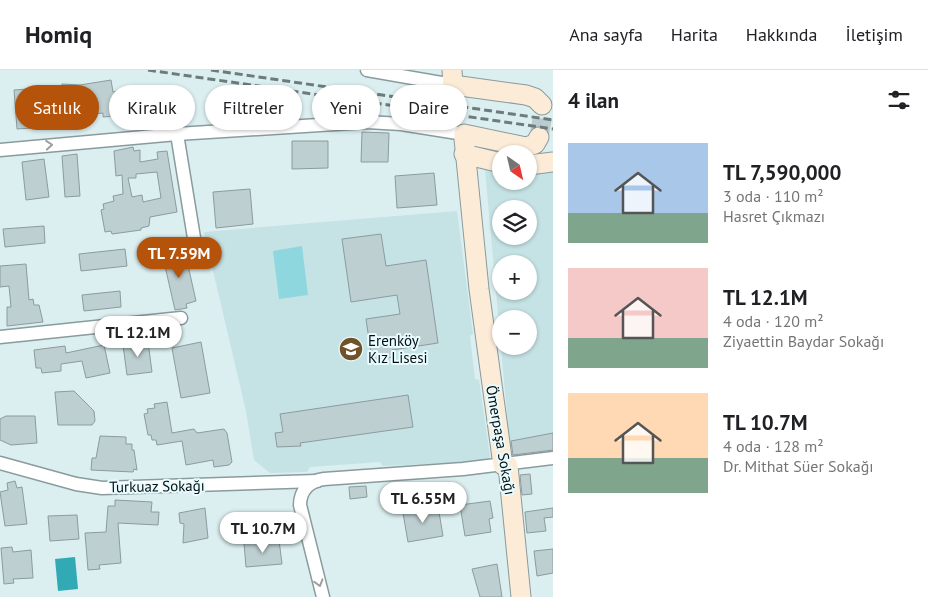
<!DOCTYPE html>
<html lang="tr">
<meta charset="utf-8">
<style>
:root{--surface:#fff;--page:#f2f2f2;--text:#202124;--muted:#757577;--line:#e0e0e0;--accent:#b45309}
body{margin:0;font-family:"PT Sans",sans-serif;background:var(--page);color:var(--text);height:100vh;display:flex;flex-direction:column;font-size:19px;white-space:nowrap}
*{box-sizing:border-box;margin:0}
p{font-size:16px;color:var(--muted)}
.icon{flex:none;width:28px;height:28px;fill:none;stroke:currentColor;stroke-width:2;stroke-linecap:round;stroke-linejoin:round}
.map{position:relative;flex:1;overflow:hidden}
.details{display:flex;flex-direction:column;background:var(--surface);width:375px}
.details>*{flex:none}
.top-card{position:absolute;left:15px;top:15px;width:462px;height:45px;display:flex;gap:10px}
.needle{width:32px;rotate:146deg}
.fabs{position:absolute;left:492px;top:75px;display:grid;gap:10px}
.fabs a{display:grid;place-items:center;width:45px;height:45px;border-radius:50%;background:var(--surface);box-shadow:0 1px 4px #0004;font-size:25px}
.price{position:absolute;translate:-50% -42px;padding:0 11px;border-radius:18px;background:#fff;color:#222;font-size:16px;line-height:32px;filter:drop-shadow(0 1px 2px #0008)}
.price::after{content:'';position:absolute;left:50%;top:30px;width:15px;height:11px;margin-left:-8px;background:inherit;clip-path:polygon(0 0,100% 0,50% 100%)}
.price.active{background:var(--accent);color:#fff}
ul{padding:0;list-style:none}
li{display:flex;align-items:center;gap:15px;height:125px;padding:0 15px}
li span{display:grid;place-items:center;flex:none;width:140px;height:100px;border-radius:0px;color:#555}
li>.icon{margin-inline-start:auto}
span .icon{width:60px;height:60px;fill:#fffc;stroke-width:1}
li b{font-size:21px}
h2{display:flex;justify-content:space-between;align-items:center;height:60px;padding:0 15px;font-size:21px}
.pill{padding:0 18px;border-radius:22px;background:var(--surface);box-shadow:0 1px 4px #0004;font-size:18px;line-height:45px}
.pill.active{background:var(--accent);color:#fff}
header{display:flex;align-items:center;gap:30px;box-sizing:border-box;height:70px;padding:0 25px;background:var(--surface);border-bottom:1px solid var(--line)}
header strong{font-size:24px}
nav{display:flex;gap:28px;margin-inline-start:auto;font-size:18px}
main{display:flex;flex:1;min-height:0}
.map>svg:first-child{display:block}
.built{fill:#c5e2e5;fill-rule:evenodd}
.green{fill:#8fd7df}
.water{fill:#32aab6}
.building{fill:#bdcfd1;stroke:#8b9c9e;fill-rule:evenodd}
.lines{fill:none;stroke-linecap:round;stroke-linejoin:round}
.secondary-tunnel{stroke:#bbccce;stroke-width:19;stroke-dasharray:19 9;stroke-linecap:butt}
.street-casing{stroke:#899b9d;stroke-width:15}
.secondary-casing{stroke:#899b9d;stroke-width:21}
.street{stroke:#fff;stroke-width:12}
.secondary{stroke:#fbebd7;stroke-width:19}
.rail{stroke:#6e7b7c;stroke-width:3;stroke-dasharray:8 4;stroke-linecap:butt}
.oneway{stroke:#9c9f9f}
.labels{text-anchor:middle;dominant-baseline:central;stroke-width:4;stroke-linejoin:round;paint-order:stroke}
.poi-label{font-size:15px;fill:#080e0f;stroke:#e8fbfe;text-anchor:start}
.street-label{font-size:15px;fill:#080e0f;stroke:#e8fbfe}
</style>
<header>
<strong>Homiq</strong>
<nav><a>Ana sayfa</a><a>Harita</a><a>Hakkında</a><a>İletişim</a></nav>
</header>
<main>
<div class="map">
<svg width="553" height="527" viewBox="0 0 553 527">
<rect width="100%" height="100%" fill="#dbeef0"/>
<g class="built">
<path d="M485 99H501V111H529V100H553V380L511 388ZM501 139H529V166H501ZM501 194H529V221H501ZM501 249H529V276H501Z"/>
<path d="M457 141 473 264 470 266 473 293 475 309 479 310 490 387 485 391 383 396 380 392 310 397 307 402 270 403 254 390 246 341 204 162Z"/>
</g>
<path class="green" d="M302 176 308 225 279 229 273 181Z"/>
<path class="water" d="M75 487 78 519 58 521 55 489Z"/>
<g class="building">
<path d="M111 10 113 22 135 17 136 34 115 38 116 46 103 47V43L46 49 47 57 17 59 14 20 44 18 45 24 62 22V14L80 15Z"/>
<path d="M362 62 389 63 388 92H361Z"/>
<path d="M292 71H328V98L292 99Z"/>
<path d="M133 77 134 81 140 80V92L158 89 157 82 167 81 177 142 150 147 149 156 141 158V160L112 164 111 161 105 162 101 140 104 139 103 134 114 131 113 126 123 124 122 105 116 106 114 81ZM157 102 161 128 143 132 142 125 132 127 128 108H136V104Z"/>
<path d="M77 84 80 126 65 127 62 86Z"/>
<path d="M44 89 49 127 26 130 22 92Z"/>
<path d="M434 103 437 135 397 138 395 106Z"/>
<path d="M250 119 253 154 216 158 213 122Z"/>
<path d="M44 156 45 173 5 177 3 159Z"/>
<path d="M381 164 386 196 426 190 438 273 392 280 393 287 372 290 366 249 400 244 397 225 351 232 342 169Z"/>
<path d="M125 179 127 196 81 201 79 184Z"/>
<path d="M178 180 179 183 185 182 196 231 186 234 187 238 175 240 162 183Z"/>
<path d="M26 194 29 230 33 229 34 235H39L43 252 7 256V237H11L9 216 0 217V196Z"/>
<path d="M120 221 121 237 84 241 82 225Z"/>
<path d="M148 272 152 302 127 305 123 275Z"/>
<path d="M201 272 210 323 181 328 172 278Z"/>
<path d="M104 275 110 303 86 308 82 291 61 294V301L42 303 41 298H36L34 280 65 276 66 283Z"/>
<path d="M74 321 94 341 95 351 92 355H58L55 322Z"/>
<path d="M408 325 413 357 300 373 301 376 277 377 275 363 283 362 280 344Z"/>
<path d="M167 332 172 363 194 359 197 363 224 359 227 363 232 392 229 395 214 397 213 390 186 395 182 371 157 375 156 370H152L151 365H148L144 344 148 343 147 339 155 338 154 334Z"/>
<path d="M6 346H35L37 373 11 375 0 370V349Z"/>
<path d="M553 363V380L513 385 511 371Z"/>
<path d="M100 366 126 367V374H132V380H134L137 400 134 399 133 402 91 400 92 388H96Z"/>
<path d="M530 404 532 424 522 425 520 405Z"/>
<path d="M15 411 17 418 22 417 27 454 5 456 0 422 8 420 7 413Z"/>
<path d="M366 416 367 427 350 429 349 417Z"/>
<path d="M115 430 152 432 151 442H159L158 455 118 453 121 493 99 495 100 499 88 500 85 463 106 462 108 436H115Z"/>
<path d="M490 431 493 448 489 449 491 462 465 466 460 435Z"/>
<path d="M438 436 443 466 408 472 403 443Z"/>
<path d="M205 438 208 468 183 473 184 454 180 453 179 443Z"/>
<path d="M553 438V447L544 448 546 461 527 463 525 442Z"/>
<path d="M77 445 79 469 50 471 48 446Z"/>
<path d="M279 470 282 494 246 497 244 473Z"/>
<path d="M12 477 13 482 31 480 33 508 13 509 14 513 4 514 1 478Z"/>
<path d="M553 479V503L537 506 534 481Z"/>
<path d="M497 494 502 527H480L472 499Z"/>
</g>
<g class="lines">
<path class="secondary-tunnel" d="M539 67 543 44 542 35"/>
<g class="street-casing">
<g id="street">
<path d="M367 0 453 15"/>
<path d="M177 64 195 174"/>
<path d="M0 80 177 64 367 52 401 54 464 64"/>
<path d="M0 267 181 248"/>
<path d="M0 393 76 414 102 418 317 411"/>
<path d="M323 527 300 435C300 420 310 411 324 409L463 399 553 388"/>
</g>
</g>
<g class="secondary-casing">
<g id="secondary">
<path d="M452 0 453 15 526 25 535 28 542 35"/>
<path d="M464 84 501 93"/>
<path d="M529 95 553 92"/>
<path d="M521 527 508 396 503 395 479 219 464 69V64L526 77 535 74 539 67"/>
</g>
</g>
<use href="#street" class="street"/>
<use href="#secondary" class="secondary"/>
<g class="rail">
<path d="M148 0 553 59"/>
<path d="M211 0 553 50"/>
</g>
</g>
<defs><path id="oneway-chevron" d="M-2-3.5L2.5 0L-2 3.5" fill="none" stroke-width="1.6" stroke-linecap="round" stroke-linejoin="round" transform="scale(1.25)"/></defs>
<g class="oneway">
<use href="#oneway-chevron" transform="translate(49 75) rotate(-5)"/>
<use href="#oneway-chevron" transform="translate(319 513) rotate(74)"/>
</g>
<defs>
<g id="school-disc" transform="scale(1.25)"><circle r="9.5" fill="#715127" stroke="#e8fbfe"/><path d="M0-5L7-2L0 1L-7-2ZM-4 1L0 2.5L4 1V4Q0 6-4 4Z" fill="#fff"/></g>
</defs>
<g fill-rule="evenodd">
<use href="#school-disc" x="351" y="279"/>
</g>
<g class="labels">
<g class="poi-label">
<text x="368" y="270">Erenköy<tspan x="368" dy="17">Kız Lisesi</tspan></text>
</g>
<g class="street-label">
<text transform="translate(501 370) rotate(80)">Ömerpaşa Sokağı</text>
<text transform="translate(157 416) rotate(-1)">Turkuaz Sokağı</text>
</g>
</g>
</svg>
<div class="fabs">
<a><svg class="needle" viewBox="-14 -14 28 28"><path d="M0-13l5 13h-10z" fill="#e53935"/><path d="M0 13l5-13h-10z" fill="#757577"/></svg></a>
<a><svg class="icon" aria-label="layers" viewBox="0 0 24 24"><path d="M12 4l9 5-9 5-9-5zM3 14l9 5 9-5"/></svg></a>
<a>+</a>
<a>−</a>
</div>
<b class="price active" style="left:179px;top:209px">TL 7.59M</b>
<b class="price" style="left:138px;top:288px">TL 12.1M</b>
<b class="price" style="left:423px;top:454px">TL 6.55M</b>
<b class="price" style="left:263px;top:484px">TL 10.7M</b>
<div class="top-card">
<a class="pill active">Satılık</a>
<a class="pill">Kiralık</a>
<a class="pill">Filtreler</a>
<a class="pill">Yeni</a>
<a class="pill">Daire</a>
</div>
</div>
<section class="details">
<h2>4 ilan<svg class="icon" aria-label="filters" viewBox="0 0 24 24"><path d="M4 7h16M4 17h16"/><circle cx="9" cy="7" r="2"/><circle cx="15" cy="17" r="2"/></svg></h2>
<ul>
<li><span style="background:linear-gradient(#a9c7e8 70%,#7fa58c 0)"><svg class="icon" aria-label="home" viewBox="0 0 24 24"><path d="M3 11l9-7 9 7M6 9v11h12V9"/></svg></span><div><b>TL 7,590,000</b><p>3 oda · 110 m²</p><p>Hasret Çıkmazı</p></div></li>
<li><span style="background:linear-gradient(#f6c9c9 70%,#7fa58c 0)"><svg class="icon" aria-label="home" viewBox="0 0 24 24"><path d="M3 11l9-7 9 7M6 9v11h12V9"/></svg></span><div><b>TL 12.1M</b><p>4 oda · 120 m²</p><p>Ziyaettin Baydar Sokağı</p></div></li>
<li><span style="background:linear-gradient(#ffd9b3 65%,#7fa58c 0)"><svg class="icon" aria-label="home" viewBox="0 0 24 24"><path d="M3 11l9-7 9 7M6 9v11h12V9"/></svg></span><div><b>TL 10.7M</b><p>4 oda · 128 m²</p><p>Dr. Mithat Süer Sokağı</p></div></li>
</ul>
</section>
</main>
